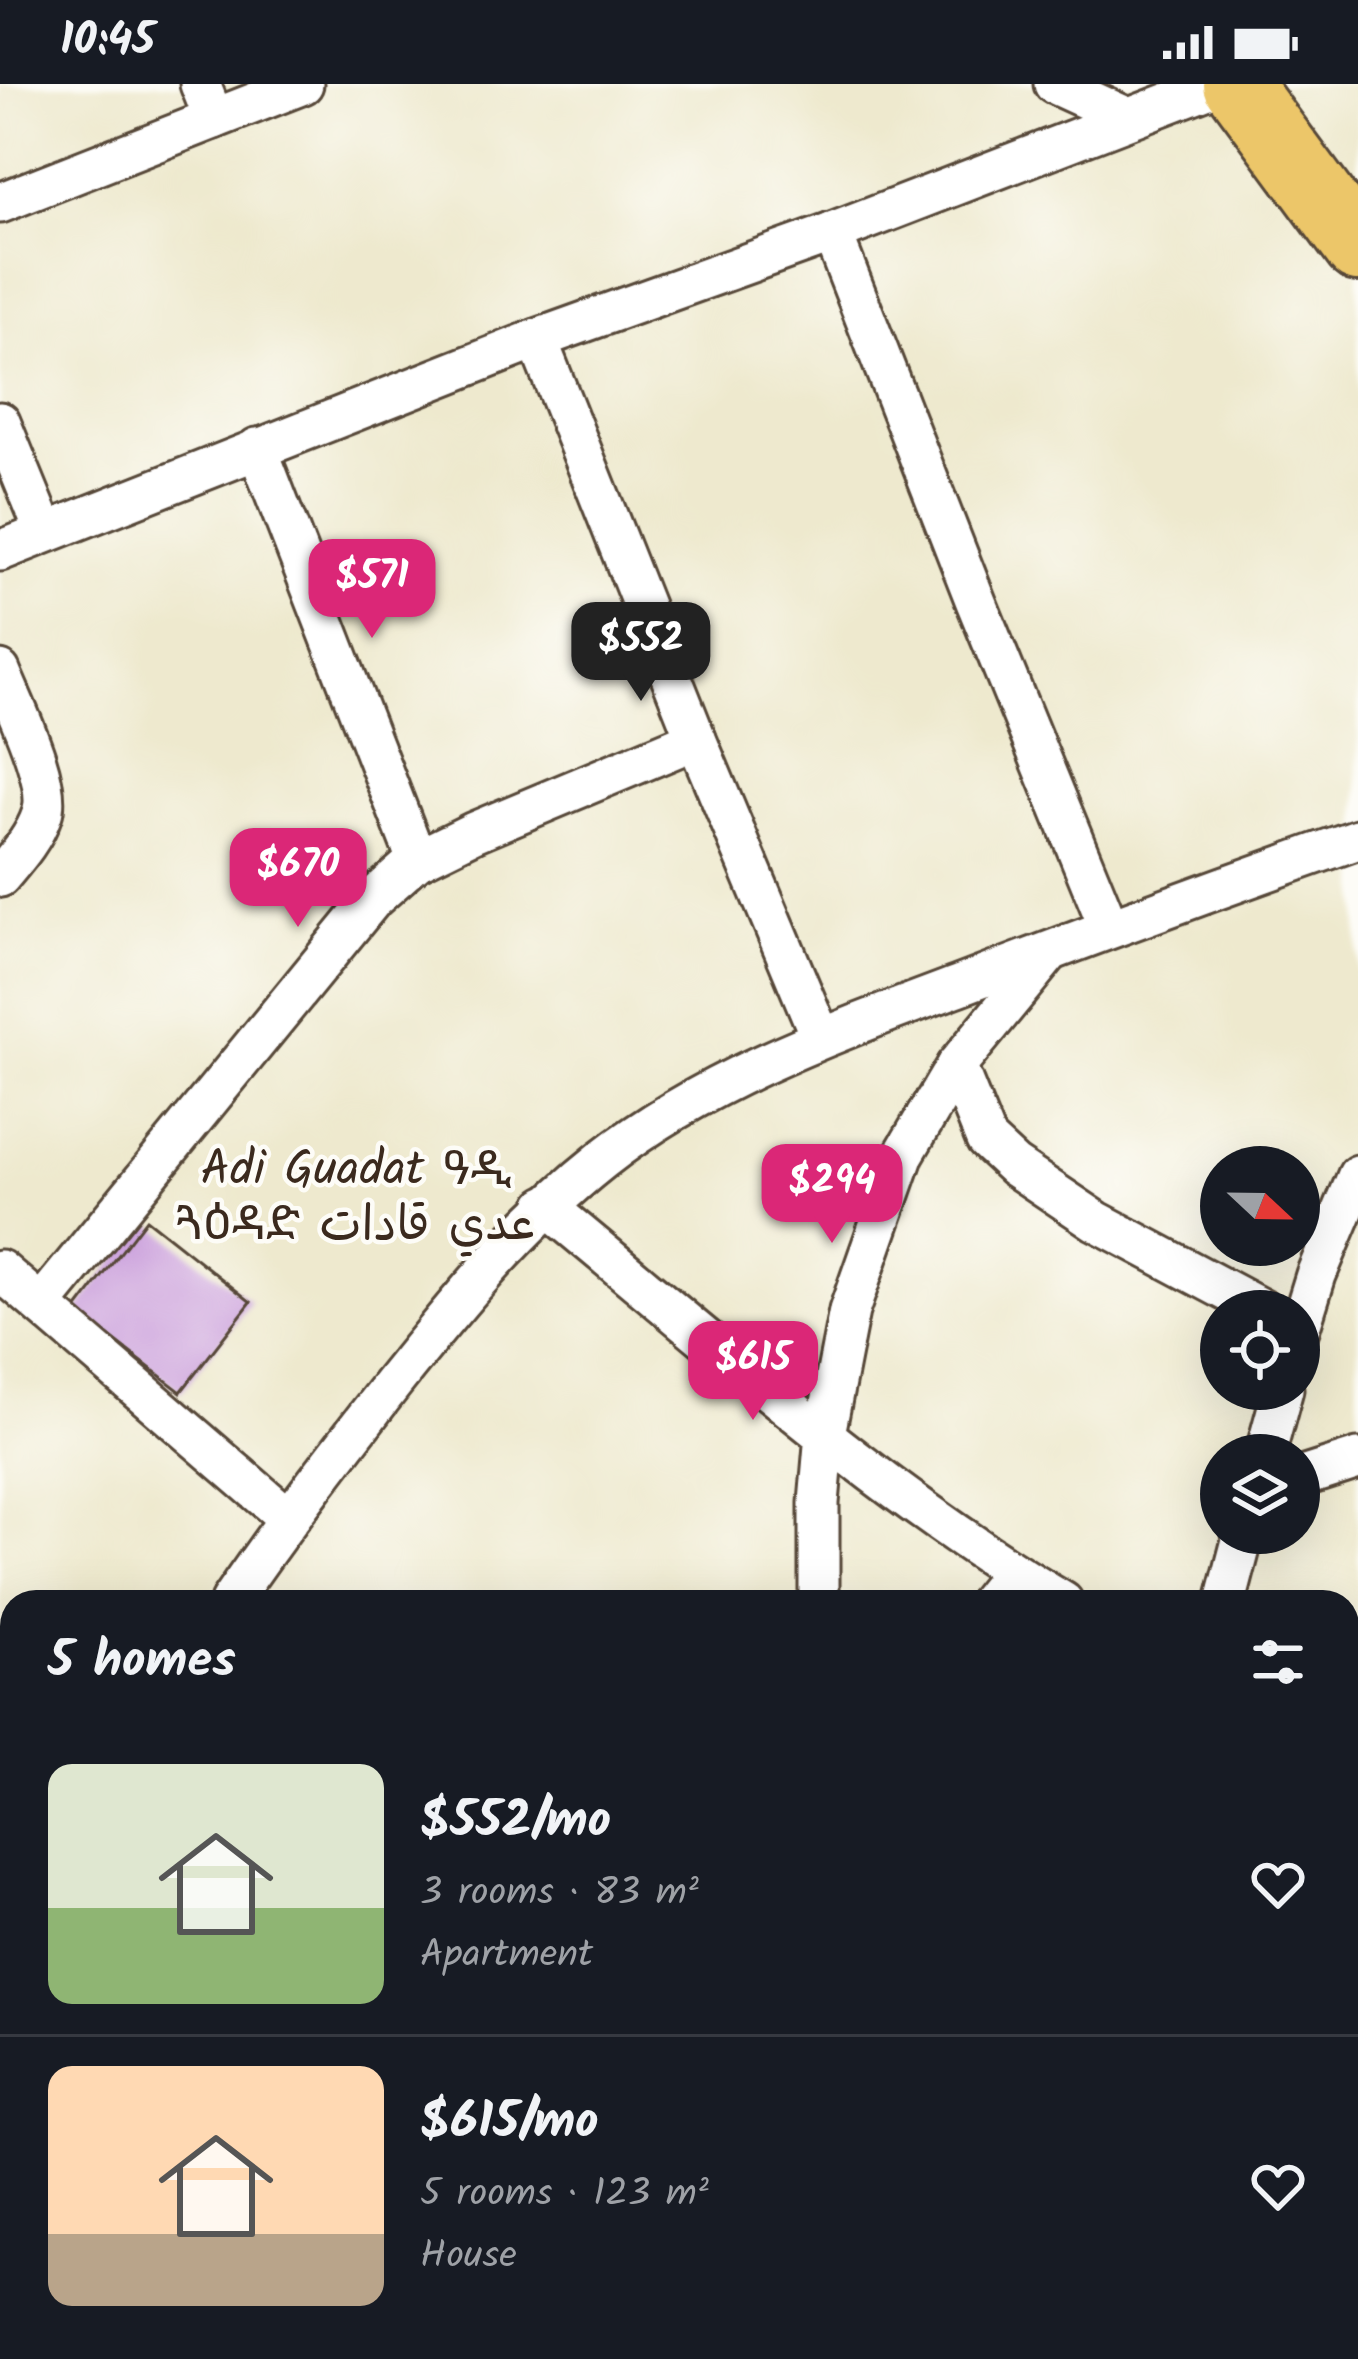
<!DOCTYPE html>
<meta charset="utf-8">
<style>
:root{--surface:#171b24;--page:#242831;--text:#f1f3f6;--muted:#9ea1a6;--line:#363941;--accent:#db2777}
body{margin:0;font-family:Kalam,"Playpen Sans Arabic","Noto Sans Ethiopic",sans-serif;background:var(--page);color:var(--text);height:100vh;display:flex;flex-direction:column;font-size:45px;white-space:nowrap}
*{box-sizing:border-box;margin:0}
p{font-size:39px;color:var(--muted)}
.icon{flex:none;width:66px;height:66px;fill:none;stroke:currentColor;stroke-width:2;stroke-linecap:round;stroke-linejoin:round}
.map{position:relative;flex:1;overflow:hidden}
.details{position:absolute;left:0px;top:1506px;width:1359px;height:771px;display:flex;flex-direction:column;background:var(--surface);border-radius:36px 36px 0 0;box-shadow:0 12px 48px #0002}
.details>*{flex:none}
.needle{width:78px;rotate:112deg}
.buttons{position:absolute;left:1200px;top:1062px;display:grid;gap:24px}
.buttons a{display:grid;place-items:center;width:120px;height:120px;border-radius:50%;background:var(--surface);box-shadow:0 12px 48px #0002;font-size:60px}
.price{position:absolute;translate:-50% -102px;padding:0 27px;border-radius:24px;background:var(--accent);color:#fff;font-size:39px;line-height:78px;filter:drop-shadow(0 3px 6px #0008)}
.price::after{content:'';position:absolute;left:50%;top:72px;width:36px;height:27px;margin-left:-18px;background:inherit;clip-path:polygon(0 0,100% 0,50% 100%)}
.price.current{background:#222;color:#fff}
ul{padding:0;list-style:none}
li{display:flex;align-items:center;gap:36px;height:300px;padding:0 48px}
li+li{border-top:3px solid var(--line)}
li span{display:grid;place-items:center;flex:none;width:336px;height:240px;border-radius:24px;color:#555}
li>.icon{margin-inline-start:auto}
span .icon{width:144px;height:144px;fill:#fffc;stroke-width:1}
li b{font-size:51px}
h2{display:flex;justify-content:space-between;align-items:center;height:144px;padding:0 48px;font-size:51px}
.status{display:flex;justify-content:space-between;align-items:center;height:84px;padding:0 60px;background:var(--surface);direction:ltr}
.status svg{height:33px;fill:currentColor}
.map>svg:first-child{display:block}
.building{fill:#cca2dd}
.lines{fill:none;stroke-linecap:round;stroke-linejoin:round}
.street-casing{stroke:#564738;stroke-width:45}
.highway-casing{stroke:#564738;stroke-width:72}
.street{stroke:#fff;stroke-width:39}
.highway{stroke:#ecc669;stroke-width:66}
.labels{text-anchor:middle;dominant-baseline:central;stroke-width:9;stroke-linejoin:round;paint-order:stroke}
.quarter-label{font-size:48px;fill:#3b2a1e;stroke:#fdfcf7}
</style>
<div class="status"><b>10:45</b><svg viewBox="0 0 49 12"><path d="M0 12V9h3v3zM5 12V6h3v6zM10 12V3h3v9zM15 12V0h3v12zM26 1h20v11H26zM47 4h2v5h-2z"/></svg></div>
<div class="map">
<svg width="1358" height="2275" viewBox="0 0 1358 2275">
<rect width="100%" height="100%" fill="#fdfcf7"/>
<filter id="ink" filterUnits="userSpaceOnUse"><feTurbulence type="fractalNoise" baseFrequency=".00833" numOctaves="2"/><feDisplacementMap in="SourceGraphic" scale="24" xChannelSelector="R" yChannelSelector="G"/><feConvolveMatrix kernelMatrix="1 2 1 2 8 2 1 2 1" color-interpolation-filters="sRGB"/></filter>
<filter id="wash" filterUnits="userSpaceOnUse"><feTurbulence type="fractalNoise" baseFrequency=".004" numOctaves="4" result="noise"/><feDisplacementMap in="SourceGraphic" scale="48" xChannelSelector="R" yChannelSelector="G"/><feGaussianBlur stdDeviation="2.7" result="paint"/><feColorMatrix in="noise" values="0 0 0 0 0 0 0 0 0 0 0 0 0 0 0 0 0 1.4 0 .05"/><feComposite in="paint" operator="in"/></filter>
<g filter="url(#wash)">
<rect width="100%" height="100%" fill="#eee9ce"/>
<g id="blocks">
<path class="building" d="M146 1135 251 1218 181 1308 76 1227Z"/>
</g>
</g>
<g filter="url(#ink)">
<use href="#blocks" fill-opacity="0" stroke="#564738" stroke-width="3"/>
<g class="lines">
<g class="street-casing">
<g id="street">
<path d="M200 0 214 35"/>
<path d="M1054 0 1126 33"/>
<path d="M0 119 303 0"/>
<path d="M832 149 976 518 1109 843"/>
<path d="M537 255 696 655 821 954"/>
<path d="M0 338 45 448"/>
<path d="M257 364 417 776"/>
<path d="M0 467 537 255 832 149 1218 0"/>
<path d="M0 587C13 620 53 698 42 730 34 754 16 774 0 793"/>
<path d="M956 982 986 1056 1014 1082 1096 1137 1265 1227"/>
<path d="M546 1122C712 1258 878 1409 1063 1518"/>
<path d="M0 1186 287 1433"/>
<path d="M42 1220 373 815 417 776 474 748 696 655"/>
<path d="M1299 1246 1316 1191 1358 1091"/>
<path d="M1265 1371 1283 1305"/>
<path d="M1299 1394 1358 1375"/>
<path d="M230 1518C281 1443 336 1372 392 1300 456 1220 521 1140 602 1076 706 994 836 948 958 902 1091 851 1224 802 1358 755"/>
<path d="M819 1518V1419L825 1350 849 1227 904 1070 956 982 1048 870"/>
<path d="M989 1518 1013 1488"/>
<path d="M1226 1518 1244 1449"/>
<path d="M0 1587 12 1596"/>
<path d="M0 1814 12 1802"/>
<path d="M0 2065 12 2059"/>
<path d="M1347 2067 1358 2073"/>
<path d="M1347 2127 1358 2125"/>
<path d="M25 2265V2275"/>
<path d="M297 2265 305 2275"/>
<path d="M608 2275 610 2265"/>
<path d="M675 2275 713 2265"/>
<path d="M1028 2275 1030 2265"/>
</g>
</g>
<g class="highway-casing">
<path id="highway" d="M1237 0 1358 164"/>
</g>
<use href="#street" class="street"/>
<use href="#highway" class="highway"/>
</g>
</g>
<g class="labels">
<g class="quarter-label">
<text x="356" y="1087">Adi Guadat ዓዲ<tspan x="356" dy="55">ጓዕዳድ عدي قادات</tspan></text>
</g>
</g>
</svg>
<div class="buttons">
<a><svg class="needle" viewBox="-14 -14 28 28"><path d="M0-13l5 13h-10z" fill="#e53935"/><path d="M0 13l5-13h-10z" fill="#9ea1a6"/></svg></a>
<a><svg class="icon" aria-label="locate" viewBox="0 0 24 24"><circle cx="12" cy="12" r="6"/><path d="M12 2v4M12 18v4M2 12h4M18 12h4"/></svg></a>
<a><svg class="icon" aria-label="layers" viewBox="0 0 24 24"><path d="M12 4l9 5-9 5-9-5zM3 14l9 5 9-5"/></svg></a>
</div>
<b class="price" style="left:372px;top:557px">$571</b>
<b class="price current" style="left:641px;top:620px">$552</b>
<b class="price" style="left:298px;top:846px">$670</b>
<b class="price" style="left:832px;top:1162px">$294</b>
<b class="price" style="left:753px;top:1339px">$615</b>
<section class="details">
<h2>5 homes<svg class="icon" aria-label="filters" viewBox="0 0 24 24"><path d="M4 7h16M4 17h16"/><circle cx="9" cy="7" r="2"/><circle cx="15" cy="17" r="2"/></svg></h2>
<ul>
<li><span style="background:linear-gradient(#dfe7d0 60%,#8fb573 0)"><svg class="icon" aria-label="home" viewBox="0 0 24 24"><path d="M3 11l9-7 9 7M6 9v11h12V9"/></svg></span><div><b>$552/mo</b><p>3 rooms · 83 m²</p><p>Apartment</p></div><svg class="icon" aria-label="heart" viewBox="0 0 24 24"><path d="M12 20l-8-8c-3-5 5-10 8-4 3-6 11-1 8 4z"/></svg></li>
<li><span style="background:linear-gradient(#ffd9b3 70%,#b9a48a 0)"><svg class="icon" aria-label="home" viewBox="0 0 24 24"><path d="M3 11l9-7 9 7M6 9v11h12V9"/></svg></span><div><b>$615/mo</b><p>5 rooms · 123 m²</p><p>House</p></div><svg class="icon" aria-label="heart" viewBox="0 0 24 24"><path d="M12 20l-8-8c-3-5 5-10 8-4 3-6 11-1 8 4z"/></svg></li>
</ul>
</section>
</div>
